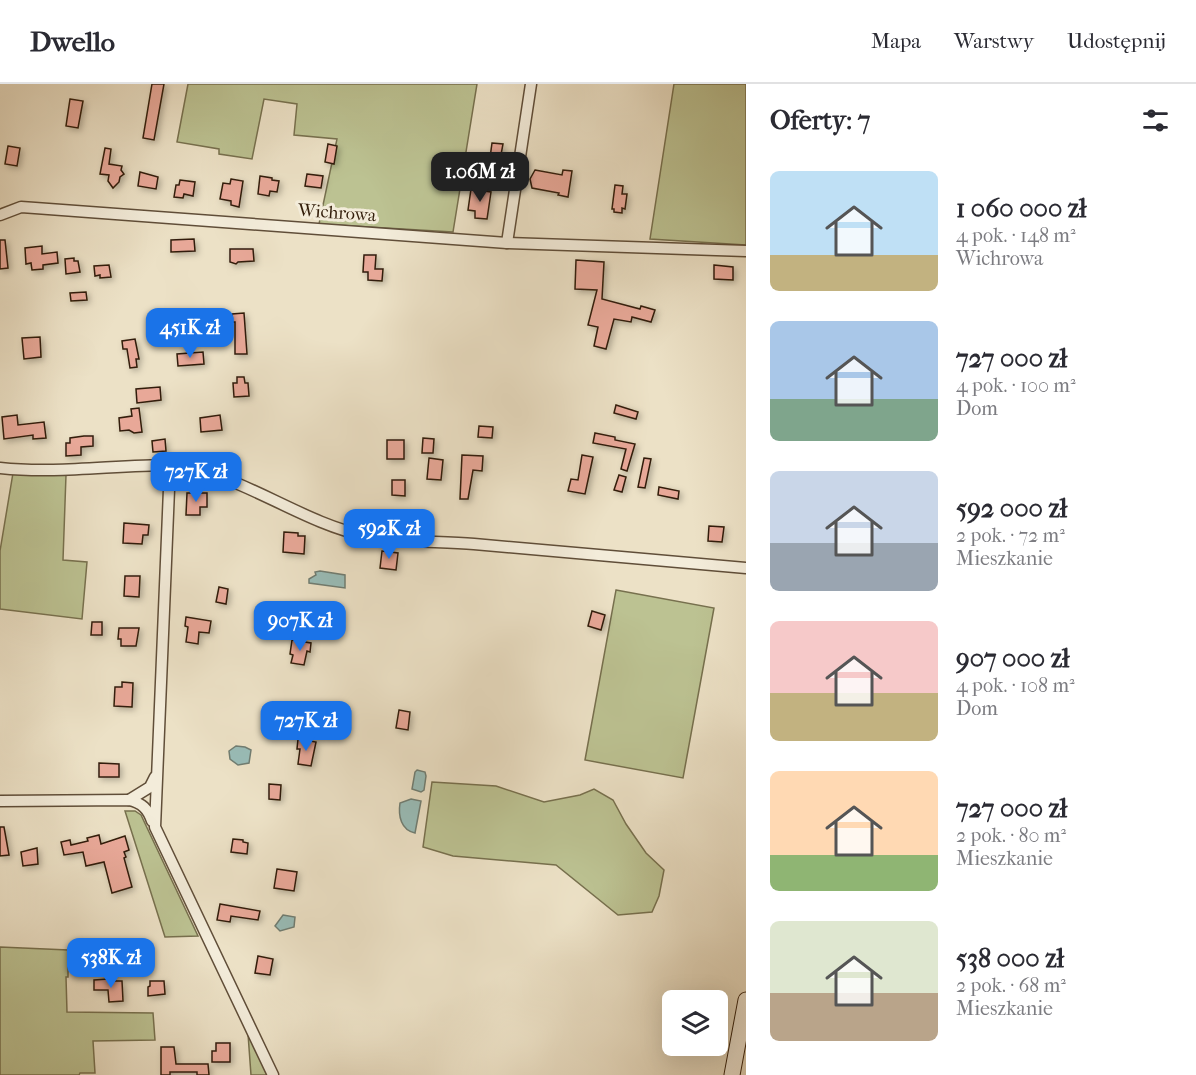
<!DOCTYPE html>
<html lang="pl">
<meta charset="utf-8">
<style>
:root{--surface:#fff;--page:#f2f2f3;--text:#2b2b33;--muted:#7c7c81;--line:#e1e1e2;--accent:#1a73e8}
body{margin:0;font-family:"IM FELL French Canon",serif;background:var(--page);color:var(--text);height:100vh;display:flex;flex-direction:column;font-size:22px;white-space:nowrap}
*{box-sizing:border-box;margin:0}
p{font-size:20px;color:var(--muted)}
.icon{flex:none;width:33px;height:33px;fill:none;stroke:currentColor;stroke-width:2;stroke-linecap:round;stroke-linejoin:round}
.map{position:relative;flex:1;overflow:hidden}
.sheet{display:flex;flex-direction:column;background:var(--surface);width:450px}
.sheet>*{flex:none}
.fabs{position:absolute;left:662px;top:906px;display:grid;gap:12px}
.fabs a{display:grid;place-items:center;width:66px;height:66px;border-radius:9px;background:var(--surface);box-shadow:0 6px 24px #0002;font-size:30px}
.price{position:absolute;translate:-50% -51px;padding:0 14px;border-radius:12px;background:var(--accent);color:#fff;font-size:20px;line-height:39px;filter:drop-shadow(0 2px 3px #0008)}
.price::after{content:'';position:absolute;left:50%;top:36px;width:18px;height:14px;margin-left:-9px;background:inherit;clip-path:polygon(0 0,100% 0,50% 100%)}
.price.selected{background:#222;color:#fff}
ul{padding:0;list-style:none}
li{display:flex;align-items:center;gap:18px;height:150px;padding:0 24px}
li span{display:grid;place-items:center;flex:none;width:168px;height:120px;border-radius:9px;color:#555}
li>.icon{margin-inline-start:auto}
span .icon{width:72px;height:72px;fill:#fffc;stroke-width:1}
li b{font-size:26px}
h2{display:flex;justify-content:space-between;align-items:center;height:72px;padding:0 24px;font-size:26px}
header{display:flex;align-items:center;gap:36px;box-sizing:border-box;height:84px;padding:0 30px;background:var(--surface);border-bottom:2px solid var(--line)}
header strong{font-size:28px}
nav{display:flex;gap:33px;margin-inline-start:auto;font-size:21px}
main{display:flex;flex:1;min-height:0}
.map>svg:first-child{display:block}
.green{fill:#bcc292;stroke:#77704e;stroke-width:1.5}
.water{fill:#99bdb8;stroke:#707d72;stroke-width:1.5}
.building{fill:#e8a898;stroke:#321d0a;stroke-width:1.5;filter:url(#shadow)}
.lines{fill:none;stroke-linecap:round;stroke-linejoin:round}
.street-casing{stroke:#604e39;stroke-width:13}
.secondary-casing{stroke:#321d0a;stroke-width:17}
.street{stroke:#f3ecda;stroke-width:10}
.secondary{stroke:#f3ecda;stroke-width:15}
.labels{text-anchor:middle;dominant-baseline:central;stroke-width:6;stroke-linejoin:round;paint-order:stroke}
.street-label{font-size:18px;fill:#321d0a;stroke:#f3ecda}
</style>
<header>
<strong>Dwello</strong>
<nav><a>Mapa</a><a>Warstwy</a><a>Udostępnij</a></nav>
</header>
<main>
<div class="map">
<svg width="746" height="991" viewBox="0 0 746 991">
<defs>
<filter id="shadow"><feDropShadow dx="2.5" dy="2.5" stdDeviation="3" flood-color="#0004"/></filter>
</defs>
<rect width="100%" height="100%" fill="#ece1c6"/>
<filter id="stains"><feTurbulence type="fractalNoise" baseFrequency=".00333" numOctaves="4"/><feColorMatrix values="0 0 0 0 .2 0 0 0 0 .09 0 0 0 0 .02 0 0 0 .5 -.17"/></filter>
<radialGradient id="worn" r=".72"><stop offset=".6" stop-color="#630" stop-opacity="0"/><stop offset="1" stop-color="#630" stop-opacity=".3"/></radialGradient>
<g class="green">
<path d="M188 0H477L453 148 319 140 337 55 294 51 297 20 264 15 252 75 219 70V65L177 58Z"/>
<path d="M674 0H746V161L650 155Z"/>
<path d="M13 389 66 391 63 476 87 478 82 535 0 525V467Z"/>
<path d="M616 506 714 524 683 694 585 676Z"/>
<path d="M432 698 496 702 544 718 580 711 594 705 613 716 626 740 646 769 664 786 659 812 652 828 618 831 556 781 453 772 423 763Z"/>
<path d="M125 727H135L141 731 198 852 165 853Z"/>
<path d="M0 863 68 866V893H66L67 928 153 929 155 956 93 957 95 989H80L79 991H0Z"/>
<path d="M248 950 268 991H251Z"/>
</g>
<g class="water">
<path d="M320 487 345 491V504L309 499V495L316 491 315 488Z"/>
<path d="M236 662 245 663 251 666 249 679 238 681 230 675 229 667Z"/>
<path d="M417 686 425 688 426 692 424 706 421 708 412 705 415 688Z"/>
<path d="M411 715 421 717 415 749C401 746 398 732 400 719Z"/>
<path d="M283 831 295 833 294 843 280 847 275 842Z"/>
</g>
<g class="building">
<path d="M152 0H164L154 56 143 54Z"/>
<path d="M70 15 83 17 78 44 66 42Z"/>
<path d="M492 59 503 60 500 76 490 74Z"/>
<path d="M328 60 337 62 334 80 325 78Z"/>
<path d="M8 62 20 64 17 82 5 80Z"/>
<path d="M105 64 111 65 109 80 122 82 121 86 124 90 120 93 119 98 113 104 108 97 109 91 100 90Z"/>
<path d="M535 86 562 91 563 86 572 87 568 113 558 111 559 109 532 104 530 95Z"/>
<path d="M140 88 158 93 156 105 138 102Z"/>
<path d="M307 90 323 92 321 104 305 102Z"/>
<path d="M260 92 272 94V96L279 97 277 108 270 107 269 112 258 110Z"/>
<path d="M231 95 243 97 239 123 231 121V117L220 115 223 99 230 100Z"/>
<path d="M180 96 195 98 193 112 184 110 183 114 174 113 176 101H179Z"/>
<path d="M615 101 623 102 622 110H627L625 125 622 124V129L614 128V125H612Z"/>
<path d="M471 105 491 108 487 135 475 134V127L468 126Z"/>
<path d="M194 155 195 167 171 168V156Z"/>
<path d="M0 156H5L8 184 0 185Z"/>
<path d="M42 162V170L57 168 58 179 43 181V185L32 186 31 179 26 180 25 164Z"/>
<path d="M230 165H253L254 177 238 178 236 180 230 178Z"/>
<path d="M364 171H376L375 185H383L382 197 368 196V188H363Z"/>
<path d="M74 174V177H78L80 188 66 190 65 175Z"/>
<path d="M576 176 604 178 602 215 640 225 641 222 655 226 651 238 632 233 631 238 614 235 606 265 594 262 598 243 588 241 597 206 575 205Z"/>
<path d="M109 181 111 193 100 194V191L95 192 94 182Z"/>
<path d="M714 181 733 183V196L714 195Z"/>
<path d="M86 208 87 216 71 217 70 209Z"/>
<path d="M244 229 247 270H235V238H232V230Z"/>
<path d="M40 253 41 273 24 275 22 254Z"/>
<path d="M135 255 139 275H136L137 283 130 284 127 265H123L122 257Z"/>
<path d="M203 268 204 280 178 282 177 270Z"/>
<path d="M237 293H244L245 299H248L249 312 234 313 233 299H237Z"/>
<path d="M160 303 161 316 137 319 136 305Z"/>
<path d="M616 321 638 328 636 335 614 329Z"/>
<path d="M139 324 142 348 134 349 129 346 120 347 119 334 132 332 131 325Z"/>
<path d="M17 331 18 341 44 338 46 354 33 355V351L4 355 2 333Z"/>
<path d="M220 331 222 346 201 348 200 334Z"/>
<path d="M479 342 493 343 492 354 478 353Z"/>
<path d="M595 349 615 353V356L635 360 627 387 621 385 626 365 593 359Z"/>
<path d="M84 352H93V362L81 363V371L66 372V359H70V354Z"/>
<path d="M423 354 434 355 433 369H422Z"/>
<path d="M165 355 166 367 153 368 152 357Z"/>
<rect x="387" y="356" width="17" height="19"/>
<path d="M462 371 483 372 482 387 473 386 468 415H460Z"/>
<path d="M582 371 593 373 585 410 568 407 571 395 578 396Z"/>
<path d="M429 374 443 376 441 396 427 395Z"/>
<path d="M644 374 651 375 645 404 638 403Z"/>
<path d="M619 391 626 393 622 408 614 406Z"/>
<path d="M392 396H405V412L392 411Z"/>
<path d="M659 403 679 407 678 415 658 411Z"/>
<path d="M187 409H207V423H200V431H186Z"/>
<path d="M124 439 149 441 148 451H143L142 460 123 459Z"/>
<path d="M709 442 724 443 722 458 708 457Z"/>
<path d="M284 448 298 449V452H305L304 470 283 468Z"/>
<path d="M382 467 398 469 396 486 380 484Z"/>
<path d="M125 492H140L139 513 124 512Z"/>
<path d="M219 503 228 505 226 520 216 518Z"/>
<path d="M592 527 605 531 601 546 588 542Z"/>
<path d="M186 533 211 537 209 549 199 548 198 560 186 558 188 543 185 542Z"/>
<path d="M92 538H102V551H91Z"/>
<path d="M119 544H139L136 562H121V555H118Z"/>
<path d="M292 556 311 559 310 568 307 567 304 581 291 579 293 571 290 570Z"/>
<path d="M122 598 133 599 132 623 114 622 115 603H122Z"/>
<path d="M399 626 410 628 408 646 396 644Z"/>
<path d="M298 655 316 658 311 682 298 680 300 665H297Z"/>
<path d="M99 679 119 680V693H99Z"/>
<path d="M269 700 281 701 280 716 269 715Z"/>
<path d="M0 743H4L9 771 0 772Z"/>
<path d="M99 751 101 760 125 752 129 766 124 768 126 773 124 774 132 803 112 809 104 778 86 782 83 768 64 771 61 758 70 756 71 761 88 757 87 754Z"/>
<path d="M233 755 243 756V758L248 759 247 770 231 768Z"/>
<path d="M37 764 38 780 23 782 21 768Z"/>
<path d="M277 785 297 788 294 807 274 804Z"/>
<path d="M220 820 260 827 258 836 231 832 230 838 217 836Z"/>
<path d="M258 872 273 875 270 891 255 889Z"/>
<path d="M108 895V897H122L123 917 109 918 108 906H94V896Z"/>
<path d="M150 897H164L165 910 148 912V903L150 902Z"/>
<path d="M216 959H230V978H212V967H216Z"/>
<path d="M161 963H174L176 980H208L209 991H197V988H170V991H161Z"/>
</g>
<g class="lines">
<g class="street-casing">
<g id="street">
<path d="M0 131 21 123 35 124 507 159 746 167"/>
<path d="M507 159 531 0"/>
<path d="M170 381C238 387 298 438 366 452 400 459 439 457 474 460 565 468 655 476 746 484"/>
<path d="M0 384C57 390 113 381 170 381L155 743 273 991"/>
<path d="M129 716 150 703 155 693"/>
<path d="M0 717 129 716C142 719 148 725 152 737"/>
</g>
</g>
<g class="secondary-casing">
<path id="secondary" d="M732 991 746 916"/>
</g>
<use href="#street" class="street"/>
<use href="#secondary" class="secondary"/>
</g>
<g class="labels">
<g class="street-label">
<text transform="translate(337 129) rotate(4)">Wichrowa</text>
</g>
</g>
<rect width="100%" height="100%" filter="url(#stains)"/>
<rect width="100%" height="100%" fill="url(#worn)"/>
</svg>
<div class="fabs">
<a><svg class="icon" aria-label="layers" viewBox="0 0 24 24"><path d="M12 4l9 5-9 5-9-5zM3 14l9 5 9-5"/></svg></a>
</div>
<b class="price selected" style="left:480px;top:119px">1.06M zł</b>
<b class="price" style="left:190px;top:275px">451K zł</b>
<b class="price" style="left:196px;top:419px">727K zł</b>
<b class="price" style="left:389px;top:476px">592K zł</b>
<b class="price" style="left:300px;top:568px">907K zł</b>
<b class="price" style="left:306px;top:668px">727K zł</b>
<b class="price" style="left:111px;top:905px">538K zł</b>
</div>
<section class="sheet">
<h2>Oferty: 7<svg class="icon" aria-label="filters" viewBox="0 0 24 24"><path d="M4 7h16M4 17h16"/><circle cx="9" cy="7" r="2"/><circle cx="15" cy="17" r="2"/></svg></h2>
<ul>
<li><span style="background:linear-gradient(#bfe0f5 70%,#c2b280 0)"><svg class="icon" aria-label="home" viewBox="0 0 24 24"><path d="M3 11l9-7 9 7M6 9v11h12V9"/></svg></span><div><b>1 060 000 zł</b><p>4 pok. · 148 m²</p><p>Wichrowa</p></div></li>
<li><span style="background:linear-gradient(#a9c7e8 65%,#7fa58c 0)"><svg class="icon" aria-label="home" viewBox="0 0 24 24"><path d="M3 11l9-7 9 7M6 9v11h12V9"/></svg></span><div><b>727 000 zł</b><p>4 pok. · 100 m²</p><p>Dom</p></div></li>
<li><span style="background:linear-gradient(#c9d6e8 60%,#9aa5b1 0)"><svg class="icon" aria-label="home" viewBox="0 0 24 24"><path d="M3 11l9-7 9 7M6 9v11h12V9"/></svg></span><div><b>592 000 zł</b><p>2 pok. · 72 m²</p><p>Mieszkanie</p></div></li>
<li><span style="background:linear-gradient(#f6c9c9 60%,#c2b280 0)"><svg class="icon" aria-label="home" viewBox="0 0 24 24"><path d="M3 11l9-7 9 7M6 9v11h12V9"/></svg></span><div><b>907 000 zł</b><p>4 pok. · 108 m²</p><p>Dom</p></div></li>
<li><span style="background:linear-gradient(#ffd9b3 70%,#8fb573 0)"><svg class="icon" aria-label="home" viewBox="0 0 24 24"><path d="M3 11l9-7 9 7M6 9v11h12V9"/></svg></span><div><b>727 000 zł</b><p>2 pok. · 80 m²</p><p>Mieszkanie</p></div></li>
<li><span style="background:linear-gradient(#dfe7d0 60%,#b9a48a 0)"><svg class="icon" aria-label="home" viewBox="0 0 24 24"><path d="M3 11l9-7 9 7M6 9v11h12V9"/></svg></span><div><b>538 000 zł</b><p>2 pok. · 68 m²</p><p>Mieszkanie</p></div></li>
</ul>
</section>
</main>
